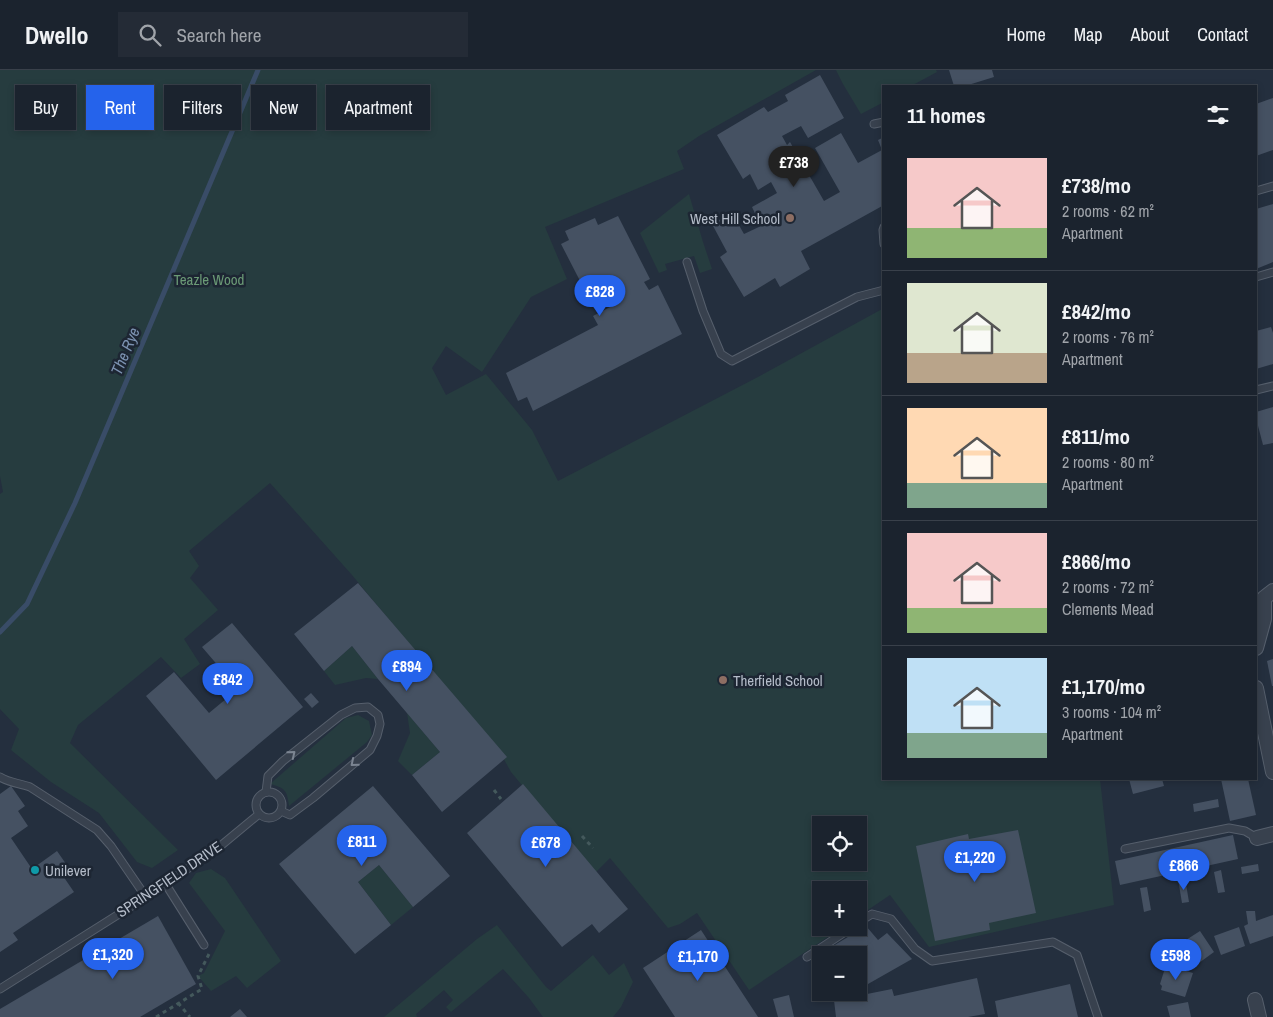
<!DOCTYPE html>
<meta charset="utf-8">
<style>
:root{--surface:#1b232e;--page:#242b36;--text:#f1f3f6;--muted:#a0a4aa;--line:#39404a;--accent:#2563eb}
body{margin:0;font-family:"Archivo Narrow",sans-serif;background:var(--page);color:var(--text);height:100vh;display:flex;flex-direction:column;font-size:19px;white-space:nowrap}
*{box-sizing:border-box;margin:0}
p{font-size:16px;color:var(--muted)}
.icon{flex:none;width:28px;height:28px;fill:none;stroke:currentColor;stroke-width:2;stroke-linecap:round;stroke-linejoin:round}
.map{position:relative;flex:1;overflow:hidden}
.drawer{position:absolute;left:882px;top:15px;width:375px;height:695px;display:flex;flex-direction:column;background:var(--surface);border-radius:0px;box-shadow:0 2px 8px #0003,0 0 0 1px var(--line)}
.drawer>*{flex:none}
.hud{position:absolute;left:15px;top:15px;width:475px;height:45px;display:flex;gap:10px}
.tools{position:absolute;left:812px;top:746px;display:grid;gap:10px}
.tools a{display:grid;place-items:center;width:55px;height:55px;border-radius:0px;background:var(--surface);box-shadow:0 2px 8px #0003,0 0 0 1px var(--line);font-size:25px}
.price{position:absolute;translate:-50% -42px;padding:0 11px;border-radius:18px;background:var(--accent);color:#fff;font-size:16px;line-height:32px;filter:drop-shadow(0 1px 2px #0008)}
.price::after{content:'';position:absolute;left:50%;top:30px;width:15px;height:11px;margin-left:-8px;background:inherit;clip-path:polygon(0 0,100% 0,50% 100%)}
.price.on{background:#222;color:#fff}
ul{padding:0;list-style:none}
li{display:flex;align-items:center;gap:15px;height:125px;padding:0 25px}
li+li{border-top:1px solid var(--line)}
li span{display:grid;place-items:center;flex:none;width:140px;height:100px;border-radius:0px;color:#555}
li>.icon{margin-inline-start:auto}
span .icon{width:60px;height:60px;fill:#fffc;stroke-width:1}
li b{font-size:21px}
h2{display:flex;justify-content:space-between;align-items:center;height:60px;padding:0 25px;font-size:21px}
.pill{padding:0 18px;border-radius:0px;background:var(--surface);box-shadow:0 2px 8px #0003,0 0 0 1px var(--line);font-size:18px;line-height:45px}
.pill.on{background:var(--accent);color:#fff}
header{display:flex;align-items:center;gap:30px;box-sizing:border-box;height:70px;padding:0 25px;background:var(--surface);border-bottom:1px solid var(--line)}
header strong{font-size:24px}
nav{display:flex;gap:28px;margin-inline-start:auto;font-size:18px}
.search{width:350px;height:45px;background:var(--page);display:flex;align-items:center;gap:12px;box-sizing:border-box;padding:0 18px;border-radius:0px;color:var(--muted);font-size:19px}
.map>svg:first-child{display:block}
.green{fill:#263c3f;fill-rule:evenodd}
.lines{fill:none;stroke-linecap:round;stroke-linejoin:round}
.stream{stroke:#394c67;stroke-width:5}
.building{fill:#455162}
.lane-casing{stroke:#565f6c;stroke-width:9}
.street-casing{stroke:#565f6c;stroke-width:16}
.path{stroke:#44595c;stroke-width:3;stroke-dasharray:4 4;stroke-linecap:butt}
.lane{stroke:#38414e;stroke-width:7}
.street{stroke:#38414e;stroke-width:14}
.oneway{stroke:#7c8592}
.education-dot{fill:#8d6e63;stroke:#1d2633;stroke-width:2}
.culture-dot{fill:#0f9aa8;stroke:#1d2633;stroke-width:2}
.labels{text-anchor:middle;dominant-baseline:central;stroke-width:5;stroke-linejoin:round;paint-order:stroke}
.poi-label{font-size:15px;fill:#b4bcc9;stroke:#1d2633;text-anchor:start}
.park-label{font-size:15px;fill:#6b9a76;stroke:#1d2633}
.street-label{font-size:15px;fill:#b4bcc9;stroke:#1d2633}
.water-label{font-size:16px;font-style:italic;fill:#7c92b1;stroke:#1d2633}
</style>
<header>
<strong>Dwello</strong>
<div class="search"><svg class="icon" aria-label="search" viewBox="0 0 24 24"><circle cx="10" cy="10" r="6"/><path d="M15 15l6 6"/></svg>Search here</div>
<nav><a>Home</a><a>Map</a><a>About</a><a>Contact</a></nav>
</header>
<div class="map">
<svg width="1273" height="947" viewBox="0 0 1273 947">
<rect width="100%" height="100%" fill="#242f3e"/>
<g class="green">
<path d="M0 0H816L699 66 677 81 684 99 545 157 567 209 531 227 482 302 446 276 432 298 446 325 486 304 532 360 558 411 756 308 884 238V709H1100L1114 835 929 877 890 825 859 846V820H821V858H841L749 920 697 843 680 854 668 858 610 788 595 803 511 702 501 684 352 505 270 413 189 481 199 496 190 508 218 540 184 569 200 594 181 608 161 587 78 655 70 673 178 780 152 798 137 792 99 743 51 712 11 680 19 659 0 639V424L3 422 0 406ZM821 755H859V792H821Z"/>
<path d="M836 0H936L937 2 911 16H884V32L861 44 843 14Z"/>
<path d="M689 124 703 172 712 199 700 203 694 186 665 194 667 200 659 203 640 163Z"/>
<path d="M352 576 378 609 366 608 335 615 324 601Z"/>
<path d="M407 643 440 682 412 705 398 691 410 663Z"/>
<path d="M358 645 369 651 372 665 367 672 289 736C287 721 286 718 270 714L346 648Z"/>
<path d="M379 795 413 837 391 855 358 812Z"/>
<path d="M211 799 225 808 281 891 247 918 236 906 211 921 198 906 204 903 225 861 189 813 196 803Z"/>
<path d="M497 855 546 917 551 921 593 885 609 905 624 893 633 912 621 937 613 947H543L529 928 503 899 451 942 446 937 453 930 444 920 416 944 417 947H384L477 869Z"/>
</g>
<g class="lines">
<path class="stream" d="M0 562 27 534 75 433 258 0"/>
</g>
<g class="building">
<path d="M949 0H992L994 7 965 16H954Z"/>
<path d="M820 5 844 48 808 68 801 56 782 66 787 75 790 72 824 131 840 122 815 78 841 63 858 93 882 80 878 70 884 67V135L801 181 810 199 780 217 775 208 744 227 720 187 727 182 712 154 732 143 744 164 761 156 752 137 777 123 771 112 758 120 750 104 743 109 717 65 764 37 768 42 788 31 785 25Z"/>
<path d="M1273 28V80L1256 86V34Z"/>
<path d="M1273 134V192L1256 199V139Z"/>
<path d="M618 146 650 209 644 212 649 220 658 215 682 264 533 341 527 327 518 331 506 303 598 255 593 246 610 237 609 234 604 237 603 233 594 238 561 174 569 170 565 161 595 148 598 155Z"/>
<path d="M1271 257 1273 263V294L1256 299V261Z"/>
<path d="M1273 337V373L1263 375 1256 348V342Z"/>
<path d="M358 513 507 687 442 742 412 705 440 682 378 609 352 576 324 601 294 564Z"/>
<path d="M232 553 303 637 216 710 146 626 174 602 209 643 238 619 202 577Z"/>
<path d="M1273 589V616H1272L1267 591Z"/>
<path d="M311 623 319 632 312 638 304 629Z"/>
<path d="M1129 709H1162L1164 716 1133 724Z"/>
<path d="M1221 709H1248L1256 745 1230 751Z"/>
<path d="M523 714 628 839 599 863 592 854 562 877 467 763Z"/>
<path d="M11 716 25 736 18 741 28 756 11 768 32 799 57 781 71 801 63 806 74 822 13 863 18 870 0 882V724Z"/>
<path d="M373 716 450 806 413 837 379 795 358 812 391 855 355 884 279 794Z"/>
<path d="M1218 729 1219 737 1194 742 1193 734Z"/>
<path d="M1018 760 1036 843 989 853 990 860 935 871 916 776 968 764 969 769Z"/>
<path d="M1233 765 1238 789 1120 815 1115 791Z"/>
<path d="M1258 794 1259 801 1242 804 1241 797Z"/>
<path d="M1221 800 1225 822 1218 823 1214 802Z"/>
<path d="M1185 808 1189 832 1182 833 1178 809Z"/>
<path d="M1147 817 1151 840 1144 842 1140 818Z"/>
<path d="M1246 841H1255L1256 851 1273 845V866L1250 874 1244 856 1248 854Z"/>
<path d="M158 846 196 914 140 947H0V939Z"/>
<path d="M866 856 878 870 887 863 912 889 861 918 862 925 892 919 894 926 977 908 985 944 968 947H836L833 922H859V885H821V897L815 887Z"/>
<path d="M1239 857 1245 876 1221 885 1214 866Z"/>
<path d="M701 860 758 947H675L643 898Z"/>
<path d="M1200 861 1214 882 1192 898 1181 882 1190 876 1186 870Z"/>
<path d="M1166 895 1193 903 1185 927 1161 920 1162 916 1160 914Z"/>
<path d="M1070 914 1078 947H998L995 931Z"/>
<path d="M789 925 794 947H778L773 929Z"/>
<path d="M1188 932 1191 947H1170L1167 936Z"/>
<path d="M240 939 247 947H230Z"/>
</g>
<g class="lines">
<g class="lane-casing">
<g id="lane">
<path d="M874 54 884 52"/>
<path d="M1256 121 1273 116"/>
<path d="M884 157 883 160 884 174"/>
<path d="M687 192 703 241 721 284 732 291 857 227 884 220"/>
<path d="M1256 207 1273 202"/>
<path d="M1256 320 1273 316"/>
<path d="M0 707C9 713 20 713 30 717L97 760 111 776 146 827"/>
<circle cx="269" cy="735" r="13"/>
<path d="M266 722 268 706 283 691 341 645 355 638 368 637 378 645 380 654 377 666 370 680 313 728 290 745 281 741"/>
<path d="M1125 779 1229 758 1245 761 1257 768"/>
<path d="M165 813 204 875"/>
<path d="M859 852 872 844 891 849 915 879 932 891 1053 872 1077 885 1098 947"/>
<path d="M807 887 851 858"/>
<path d="M0 919 146 827 218 778 259 744"/>
</g>
</g>
<g class="street-casing">
<g id="street">
<path d="M1256 578 1264 549V528L1273 521"/>
<path d="M1256 618 1273 702"/>
<path d="M1257 768 1273 764"/>
<path d="M1255 930 1259 947"/>
</g>
</g>
<g class="path">
<path d="M494 720 501 729"/>
<path d="M582 766 593 778"/>
<path d="M178 933 190 947"/>
<path d="M156 947 202 919 198 906 209 884"/>
</g>
<use href="#lane" class="lane"/>
<use href="#street" class="street"/>
</g>
<defs><path id="oneway-chevron" d="M-2-3.5L2.5 0L-2 3.5" fill="none" stroke-width="1.6" stroke-linecap="round" stroke-linejoin="round" transform="scale(1.25)"/></defs>
<g class="oneway">
<use href="#oneway-chevron" transform="translate(292 684) rotate(-39)"/>
<use href="#oneway-chevron" transform="translate(354 693) rotate(140)"/>
</g>
<g class="education-dot">
<circle cx="790" cy="148" r="5"/>
<circle cx="723" cy="610" r="5"/>
</g>
<circle class="culture-dot" cx="35" cy="800" r="5"/>
<g class="labels">
<g class="poi-label">
<text x="780" y="148" text-anchor="end">West Hill School</text>
<text x="733" y="610">Therfield School</text>
<text x="45" y="800">Unilever</text>
</g>
<g class="park-label">
<text x="209" y="209">Teazle Wood</text>
</g>
<g class="street-label">
<text transform="translate(169 809) rotate(-34)">SPRINGFIELD DRIVE</text>
</g>
<g class="water-label">
<text transform="translate(125 281) rotate(-67)">The Rye</text>
</g>
</g>
</svg>
<div class="tools">
<a><svg class="icon" aria-label="locate" viewBox="0 0 24 24"><circle cx="12" cy="12" r="6"/><path d="M12 2v4M12 18v4M2 12h4M18 12h4"/></svg></a>
<a>+</a>
<a>−</a>
</div>
<b class="price on" style="left:794px;top:118px">£738</b>
<b class="price" style="left:600px;top:247px">£828</b>
<b class="price" style="left:407px;top:622px">£894</b>
<b class="price" style="left:228px;top:635px">£842</b>
<b class="price" style="left:362px;top:797px">£811</b>
<b class="price" style="left:546px;top:798px">£678</b>
<b class="price" style="left:975px;top:813px">£1,220</b>
<b class="price" style="left:1184px;top:821px">£866</b>
<b class="price" style="left:113px;top:910px">£1,320</b>
<b class="price" style="left:1176px;top:911px">£598</b>
<b class="price" style="left:698px;top:912px">£1,170</b>
<div class="hud">
<a class="pill">Buy</a>
<a class="pill on">Rent</a>
<a class="pill">Filters</a>
<a class="pill">New</a>
<a class="pill">Apartment</a>
</div>
<section class="drawer">
<h2>11 homes<svg class="icon" aria-label="filters" viewBox="0 0 24 24"><path d="M4 7h16M4 17h16"/><circle cx="9" cy="7" r="2"/><circle cx="15" cy="17" r="2"/></svg></h2>
<ul>
<li><span style="background:linear-gradient(#f6c9c9 70%,#8fb573 0)"><svg class="icon" aria-label="home" viewBox="0 0 24 24"><path d="M3 11l9-7 9 7M6 9v11h12V9"/></svg></span><div><b>£738/mo</b><p>2 rooms · 62 m²</p><p>Apartment</p></div></li>
<li><span style="background:linear-gradient(#dfe7d0 70%,#b9a48a 0)"><svg class="icon" aria-label="home" viewBox="0 0 24 24"><path d="M3 11l9-7 9 7M6 9v11h12V9"/></svg></span><div><b>£842/mo</b><p>2 rooms · 76 m²</p><p>Apartment</p></div></li>
<li><span style="background:linear-gradient(#ffd9b3 75%,#7fa58c 0)"><svg class="icon" aria-label="home" viewBox="0 0 24 24"><path d="M3 11l9-7 9 7M6 9v11h12V9"/></svg></span><div><b>£811/mo</b><p>2 rooms · 80 m²</p><p>Apartment</p></div></li>
<li><span style="background:linear-gradient(#f6c9c9 75%,#8fb573 0)"><svg class="icon" aria-label="home" viewBox="0 0 24 24"><path d="M3 11l9-7 9 7M6 9v11h12V9"/></svg></span><div><b>£866/mo</b><p>2 rooms · 72 m²</p><p>Clements Mead</p></div></li>
<li><span style="background:linear-gradient(#bfe0f5 75%,#7fa58c 0)"><svg class="icon" aria-label="home" viewBox="0 0 24 24"><path d="M3 11l9-7 9 7M6 9v11h12V9"/></svg></span><div><b>£1,170/mo</b><p>3 rooms · 104 m²</p><p>Apartment</p></div></li>
</ul>
</section>
</div>
